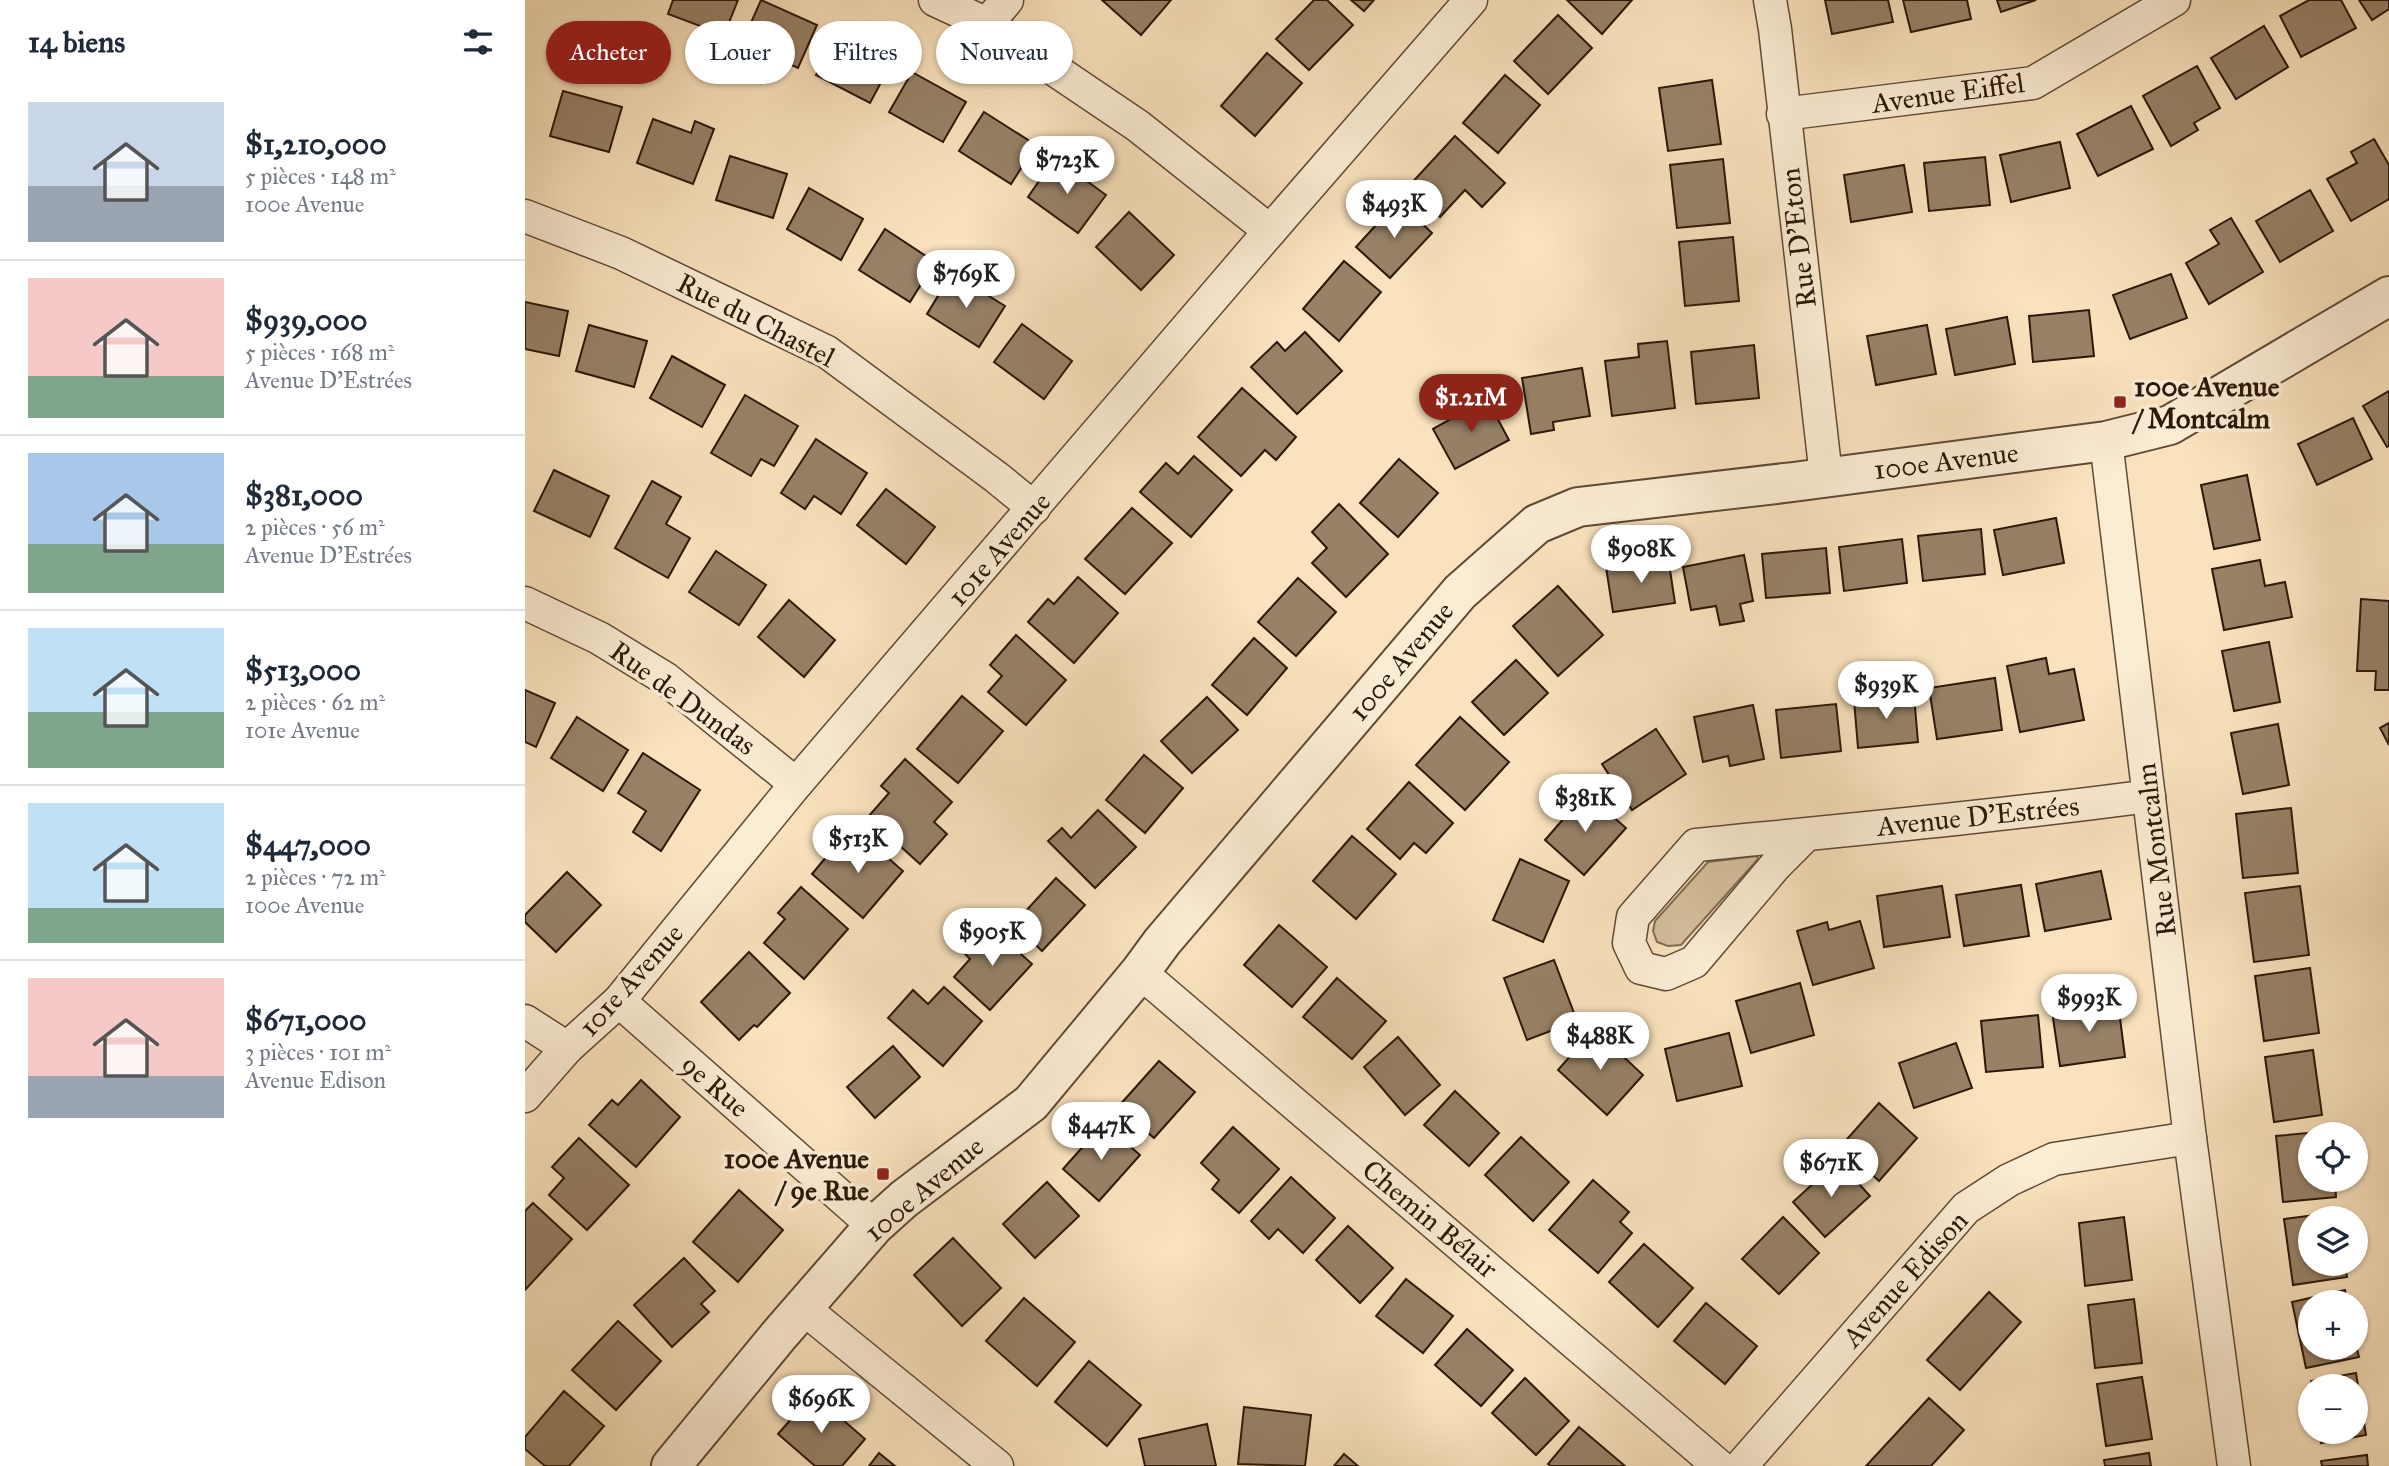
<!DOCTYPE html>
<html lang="fr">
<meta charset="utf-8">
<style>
:root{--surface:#fff;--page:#f6f6f7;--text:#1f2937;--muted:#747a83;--line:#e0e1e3;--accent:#8f2418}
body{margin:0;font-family:"IM FELL Great Primer",serif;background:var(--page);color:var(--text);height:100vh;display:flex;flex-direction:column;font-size:26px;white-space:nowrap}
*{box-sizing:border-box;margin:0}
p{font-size:23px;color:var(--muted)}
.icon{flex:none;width:38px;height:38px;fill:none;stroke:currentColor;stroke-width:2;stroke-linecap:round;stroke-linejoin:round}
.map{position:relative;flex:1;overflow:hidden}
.drawer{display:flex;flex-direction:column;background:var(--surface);width:525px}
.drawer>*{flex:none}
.guide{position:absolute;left:21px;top:21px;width:665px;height:63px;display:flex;gap:14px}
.fabs{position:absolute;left:1773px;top:1122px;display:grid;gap:14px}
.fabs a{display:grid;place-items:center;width:70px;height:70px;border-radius:50%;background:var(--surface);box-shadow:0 2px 5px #0004;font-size:35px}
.price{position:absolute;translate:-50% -60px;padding:0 16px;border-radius:24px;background:#fff;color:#222;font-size:23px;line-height:46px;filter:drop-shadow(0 2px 4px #0008)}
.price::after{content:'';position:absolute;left:50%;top:42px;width:21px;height:16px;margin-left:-10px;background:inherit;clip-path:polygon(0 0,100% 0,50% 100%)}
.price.active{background:var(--accent);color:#fff}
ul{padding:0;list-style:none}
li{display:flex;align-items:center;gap:21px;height:175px;padding:0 28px}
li+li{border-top:2px solid var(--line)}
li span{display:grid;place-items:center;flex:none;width:196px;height:140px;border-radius:0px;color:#555}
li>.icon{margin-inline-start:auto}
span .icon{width:84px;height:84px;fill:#fffc;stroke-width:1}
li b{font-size:30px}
h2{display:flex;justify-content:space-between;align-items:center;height:84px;padding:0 28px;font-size:30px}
.tag{padding:0 24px;border-radius:32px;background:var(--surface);box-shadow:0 2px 5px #0004;font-size:24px;line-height:63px}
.tag.active{background:var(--accent);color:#fff}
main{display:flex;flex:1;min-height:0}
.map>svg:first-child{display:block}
.green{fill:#d6c09e;stroke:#816c54;stroke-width:2}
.building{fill:#978167;stroke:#2c1809;stroke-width:2}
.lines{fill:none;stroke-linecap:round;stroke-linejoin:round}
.minor-casing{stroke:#5f4a36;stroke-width:35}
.tertiary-casing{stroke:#5f4a36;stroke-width:42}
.minor{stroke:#fbecd4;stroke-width:32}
.tertiary{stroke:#fbecd4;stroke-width:38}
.poi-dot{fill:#8f2418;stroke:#fbecd4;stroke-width:2.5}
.labels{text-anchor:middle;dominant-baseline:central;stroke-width:7;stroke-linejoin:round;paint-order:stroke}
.street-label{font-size:28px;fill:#2c1809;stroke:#fbecd4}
.poi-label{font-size:28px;font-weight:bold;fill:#2c1809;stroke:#fbecd4;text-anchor:start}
</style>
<main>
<section class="drawer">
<h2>14 biens<svg class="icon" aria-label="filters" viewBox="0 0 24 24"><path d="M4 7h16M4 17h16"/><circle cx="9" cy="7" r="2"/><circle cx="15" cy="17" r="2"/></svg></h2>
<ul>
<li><span style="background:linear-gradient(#c9d6e8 60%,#9aa5b1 0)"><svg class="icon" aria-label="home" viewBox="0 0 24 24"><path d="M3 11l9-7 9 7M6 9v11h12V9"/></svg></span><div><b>$1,210,000</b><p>5 pièces · 148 m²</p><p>100e Avenue</p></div></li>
<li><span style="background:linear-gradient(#f6c9c9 70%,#7fa58c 0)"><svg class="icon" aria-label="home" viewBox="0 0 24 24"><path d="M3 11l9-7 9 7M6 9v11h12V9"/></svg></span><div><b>$939,000</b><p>5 pièces · 168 m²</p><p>Avenue D'Estrées</p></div></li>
<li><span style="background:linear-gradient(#a9c7e8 65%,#7fa58c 0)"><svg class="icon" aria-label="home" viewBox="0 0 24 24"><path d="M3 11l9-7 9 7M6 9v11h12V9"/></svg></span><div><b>$381,000</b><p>2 pièces · 56 m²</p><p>Avenue D'Estrées</p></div></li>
<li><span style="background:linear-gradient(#bfe0f5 60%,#7fa58c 0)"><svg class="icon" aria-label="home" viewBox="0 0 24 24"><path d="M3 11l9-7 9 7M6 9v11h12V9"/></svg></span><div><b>$513,000</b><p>2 pièces · 62 m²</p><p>101e Avenue</p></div></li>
<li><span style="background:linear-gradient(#bfe0f5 75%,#7fa58c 0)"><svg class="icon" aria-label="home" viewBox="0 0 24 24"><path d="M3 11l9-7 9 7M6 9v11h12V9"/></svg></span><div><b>$447,000</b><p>2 pièces · 72 m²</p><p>100e Avenue</p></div></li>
<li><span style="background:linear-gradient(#f6c9c9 70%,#9aa5b1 0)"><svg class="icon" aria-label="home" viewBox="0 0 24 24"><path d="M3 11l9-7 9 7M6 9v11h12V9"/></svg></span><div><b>$671,000</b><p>3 pièces · 101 m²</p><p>Avenue Edison</p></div></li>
</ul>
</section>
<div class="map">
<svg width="1864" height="1466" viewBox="0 0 1864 1466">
<rect width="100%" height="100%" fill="#f9e2bd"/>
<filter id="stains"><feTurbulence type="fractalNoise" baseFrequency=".00286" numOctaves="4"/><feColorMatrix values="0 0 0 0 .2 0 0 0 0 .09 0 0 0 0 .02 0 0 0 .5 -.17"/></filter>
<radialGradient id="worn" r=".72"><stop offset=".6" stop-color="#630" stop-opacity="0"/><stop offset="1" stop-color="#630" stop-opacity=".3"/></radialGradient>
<path class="green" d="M1232 856 1233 859 1156 945 1143 946 1132 942 1128 931 1130 921 1183 862Z"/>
<g class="building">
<path d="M148 0H213L199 35 143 14Z"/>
<path d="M236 0 292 25 273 68 217 43Z"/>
<path d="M577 0H646L616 35Z"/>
<path d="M789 0H802L828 25 784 70 751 39Z"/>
<path d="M826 0H849L839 11Z"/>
<path d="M1042 0H1107L1077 34Z"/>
<path d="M1300 0H1363L1368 22 1307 34Z"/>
<path d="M1378 0H1442L1446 19 1386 32Z"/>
<path d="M1472 0H1511L1476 12Z"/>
<path d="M1784 0H1816L1831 28 1776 57 1755 16Z"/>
<path d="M1834 0H1864V9L1847 20Z"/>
<path d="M1033 15 1067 48 1023 94 989 61Z"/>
<path d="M1739 26 1763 67 1711 99 1686 58Z"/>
<path d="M313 33 367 62 345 103 291 75Z"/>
<path d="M742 53 777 83 730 136 696 106Z"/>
<path d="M1672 66 1695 108 1669 123 1673 130 1646 146 1618 96Z"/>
<path d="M387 72 441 102 418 142 364 112Z"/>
<path d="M980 75 1015 105 973 153 938 123Z"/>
<path d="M1187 80 1196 144 1143 151 1134 88Z"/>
<path d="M38 91 97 107 84 152 25 136Z"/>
<path d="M1606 106 1628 149 1573 176 1552 134Z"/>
<path d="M459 112 511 145 486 184 434 151Z"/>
<path d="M128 119 166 133 170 121 189 129 168 184 112 163Z"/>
<path d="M930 136 980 183 957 207 940 190 915 217 883 187Z"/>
<path d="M1849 139 1864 165V199L1826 221 1802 179 1832 163 1826 152Z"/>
<path d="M1535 142 1545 188 1486 202 1475 155Z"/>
<path d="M205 156 262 174 248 218 191 200Z"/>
<path d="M1460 157 1465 205 1404 211 1399 163Z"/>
<path d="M530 158 581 195 553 233 503 197Z"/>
<path d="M1198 159 1205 223 1152 228 1145 165Z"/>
<path d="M1379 165 1387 212 1326 222 1319 175Z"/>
<path d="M284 188 338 219 316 260 262 229Z"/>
<path d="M1785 190 1808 231 1755 262 1731 221Z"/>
<path d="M873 201 907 233 865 278 831 247Z"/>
<path d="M604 212 649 255 616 290 571 247Z"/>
<path d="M1706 218 1738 272 1684 304 1661 263 1694 244 1685 230Z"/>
<path d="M360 229 410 262 385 302 334 270Z"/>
<path d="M1208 237 1214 301 1160 306 1154 242Z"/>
<path d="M819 261 856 292 814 341 778 309Z"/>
<path d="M427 273 480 306 454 347 402 314Z"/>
<path d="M1646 274 1662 318 1605 339 1588 295Z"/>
<path d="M0 302 43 311 34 356 0 349Z"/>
<path d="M1564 310 1569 356 1508 362 1504 316Z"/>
<path d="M1482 317 1490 364 1430 375 1421 329Z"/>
<path d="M497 324 547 361 519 399 469 362Z"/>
<path d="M64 325 122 341 109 387 51 371Z"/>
<path d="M1402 325 1411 374 1351 385 1342 336Z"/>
<path d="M780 332 817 371 772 414 726 367 752 342 760 351Z"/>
<path d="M1142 341 1150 408 1087 416 1080 361 1114 357 1113 344Z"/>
<path d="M1229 345 1234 398 1171 404 1166 352Z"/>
<path d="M147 356 200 385 177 427 125 398Z"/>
<path d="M1057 368 1065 416 1028 422 1029 430 1006 434 997 378Z"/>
<path d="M717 388 771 437 751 460 740 450 716 476 673 437Z"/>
<path d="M1864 391V446L1862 447 1838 406Z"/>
<path d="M220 395 273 426 249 466 236 459 226 476 186 453Z"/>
<path d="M962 399 984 440 930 469 908 429Z"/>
<path d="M1828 418 1847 459 1792 485 1773 444Z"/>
<path d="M291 439 342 473 316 514 289 496 280 509 256 493Z"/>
<path d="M669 456 707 490 666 537 615 492 641 463 653 474Z"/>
<path d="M874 459 913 493 873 537 835 503Z"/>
<path d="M29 470 84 496 65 537 9 511Z"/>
<path d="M1722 475 1735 540 1689 549 1676 485Z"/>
<path d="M127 481 156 497 141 524 165 538 143 578 90 548Z"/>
<path d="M361 489 410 527 381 564 332 525Z"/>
<path d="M814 504 863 554 821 597 787 563 802 548 787 532Z"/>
<path d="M607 508 647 543 600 594 560 559Z"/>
<path d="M1531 518 1539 563 1478 575 1469 530Z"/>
<path d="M1456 529 1460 574 1398 581 1393 536Z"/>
<path d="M1377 539 1382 583 1319 591 1314 547Z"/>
<path d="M1301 548 1305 593 1241 598 1237 554Z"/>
<path d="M191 551 241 585 214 625 164 592Z"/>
<path d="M1219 555 1228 601 1215 604 1219 621 1195 625 1191 606 1166 610 1158 567Z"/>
<path d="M1143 557 1150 603 1088 612 1081 567Z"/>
<path d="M1735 560 1740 586 1760 582 1767 617 1699 630 1687 569Z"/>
<path d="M553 577 593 613 549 663 503 622 523 599 529 604Z"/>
<path d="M773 578 811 612 771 656 733 622Z"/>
<path d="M1033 586 1078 635 1033 676 988 626Z"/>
<path d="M1836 599 1864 601V690H1850L1851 671H1832Z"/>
<path d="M264 600 310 640 279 677 233 637Z"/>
<path d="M491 635 541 680 501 725 463 692 477 676 465 665Z"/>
<path d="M729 638 762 668 722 715 687 685Z"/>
<path d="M1744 642 1755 702 1709 711 1697 651Z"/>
<path d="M1521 658 1524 674 1549 669 1559 720 1495 732 1482 666Z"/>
<path d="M991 660 1023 693 979 735 947 702Z"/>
<path d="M1470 678 1477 730 1412 739 1404 688Z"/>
<path d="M0 690 30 703 11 747 0 742Z"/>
<path d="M1389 695 1393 742 1333 748 1329 700Z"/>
<path d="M437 696 478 731 433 783 392 749Z"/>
<path d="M682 697 713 730 667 773 636 741Z"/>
<path d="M1311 704 1316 751 1256 758 1251 710Z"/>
<path d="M1228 705 1239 759 1205 766 1203 756 1178 762 1169 717Z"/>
<path d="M52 717 103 750 78 791 26 758Z"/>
<path d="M935 717 984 762 940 810 891 765Z"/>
<path d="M1864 723V745L1855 728Z"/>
<path d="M1753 724 1764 785 1718 794 1706 733Z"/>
<path d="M1131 729 1161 774 1107 810 1077 764Z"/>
<path d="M118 753 175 790 136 851 108 832 121 811 93 793Z"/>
<path d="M619 755 658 788 620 833 581 800Z"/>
<path d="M380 759 427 802 409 822 422 834 395 864 343 817 364 793 356 786Z"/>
<path d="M884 782 928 823 901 853 889 843 875 859 842 829Z"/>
<path d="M1061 793 1101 828 1059 875 1020 840Z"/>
<path d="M1766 808 1773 873 1718 878 1711 814Z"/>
<path d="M573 810 611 847 570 888 523 841 537 828 546 838Z"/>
<path d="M827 836 871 874 831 919 788 881Z"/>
<path d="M339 837 378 871 338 918 287 874 312 844 324 854Z"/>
<path d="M995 859 1044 881 1018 942 968 920Z"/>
<path d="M1576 871 1586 919 1520 931 1511 884Z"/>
<path d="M42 872 76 905 31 952 0 922V915Z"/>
<path d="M531 878 560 905 517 951 489 924Z"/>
<path d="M1496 885 1504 936 1439 946 1431 895Z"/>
<path d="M1417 886 1425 937 1359 947 1352 896Z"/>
<path d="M1775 886 1784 955 1729 962 1720 893Z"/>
<path d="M276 887 323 929 279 979 239 943 260 919 253 913Z"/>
<path d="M1335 921 1349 968 1288 985 1272 931 1302 922 1304 930Z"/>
<path d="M464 925 507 964 465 1010 429 977 445 959 439 953Z"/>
<path d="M754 925 802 967 767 1007 719 965Z"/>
<path d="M224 952 265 993 232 1027 229 1025 214 1040 176 1002Z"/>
<path d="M1029 960 1052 1021 1002 1040 979 978Z"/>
<path d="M1785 968 1794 1033 1739 1041 1730 976Z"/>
<path d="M812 978 861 1021 827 1059 778 1017Z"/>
<path d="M1275 983 1289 1035 1226 1053 1211 1001Z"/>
<path d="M419 987 457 1021 418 1066 363 1018 388 990 403 1004Z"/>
<path d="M1593 1003 1600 1057 1535 1066 1527 1011Z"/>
<path d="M1513 1015 1518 1067 1461 1072 1456 1021Z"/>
<path d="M1069 1029 1118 1075 1082 1115 1033 1070Z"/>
<path d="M1204 1033 1217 1086 1152 1101 1140 1049Z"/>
<path d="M873 1037 915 1085 880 1115 839 1067Z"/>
<path d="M1431 1043 1447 1088 1389 1108 1374 1063Z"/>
<path d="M368 1046 395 1077 350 1118 322 1087Z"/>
<path d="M1788 1050 1797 1115 1749 1122 1740 1057Z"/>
<path d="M634 1061 670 1092 629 1138 593 1107Z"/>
<path d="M116 1080 155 1117 111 1167 64 1125 87 1100 93 1105Z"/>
<path d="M930 1091 974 1133 944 1166 899 1125Z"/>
<path d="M1354 1103 1392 1138 1354 1181 1316 1146Z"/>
<path d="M579 1123 615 1155 574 1201 538 1169Z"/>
<path d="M708 1127 754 1169 714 1213 687 1189 694 1180 676 1163Z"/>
<path d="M1805 1131V1134H1785V1180H1810L1811 1197 1758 1202 1751 1136Z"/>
<path d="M996 1137 1044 1182 1008 1221 960 1175Z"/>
<path d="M54 1138 104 1185 62 1230 24 1195 39 1178 27 1167Z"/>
<path d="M1313 1161 1345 1196 1300 1237 1268 1202Z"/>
<path d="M766 1177 810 1218 778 1253 753 1229 744 1239 726 1221Z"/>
<path d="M1068 1180 1104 1212 1095 1222 1107 1233 1073 1273 1024 1230Z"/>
<path d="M522 1182 554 1216 510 1258 478 1224Z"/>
<path d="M214 1190 258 1230 213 1282 168 1242Z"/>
<path d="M8 1203 47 1239 0 1290V1211Z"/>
<path d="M1813 1212 1814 1218H1785V1264H1820L1822 1277 1768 1285 1759 1219Z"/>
<path d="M1258 1217 1294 1253 1254 1294 1217 1259Z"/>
<path d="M1599 1217 1607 1280 1560 1286 1554 1223Z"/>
<path d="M823 1226 868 1268 835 1303 791 1260Z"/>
<path d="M428 1238 476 1288 437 1326 389 1275Z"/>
<path d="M1119 1244 1168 1288 1133 1327 1084 1282Z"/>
<path d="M159 1258 190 1291 176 1304 184 1312 147 1347 109 1305Z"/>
<path d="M881 1279 928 1316 898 1353 851 1316Z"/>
<path d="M1820 1290 1822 1302H1785V1348H1830V1341L1834 1357 1781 1368 1767 1302Z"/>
<path d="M1464 1292 1496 1322 1435 1390 1402 1360Z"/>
<path d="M499 1298 550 1342 512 1386 461 1341Z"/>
<path d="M1609 1299 1617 1363 1570 1368 1563 1305Z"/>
<path d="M1181 1303 1232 1346 1200 1384 1149 1341Z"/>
<path d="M93 1321 136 1361 91 1410 47 1370Z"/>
<path d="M942 1329 988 1370 956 1406 910 1365Z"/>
<path d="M564 1361 616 1405 582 1446 530 1402Z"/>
<path d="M1831 1373 1841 1435 1796 1443 1794 1432H1830V1386H1787L1786 1381Z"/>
<path d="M1617 1377 1627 1439 1581 1446 1572 1384Z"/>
<path d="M1000 1378 1044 1421 1011 1455 967 1413Z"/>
<path d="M39 1391 79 1426 44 1466H20L0 1449V1437Z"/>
<path d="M288 1394 340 1439 317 1466H290L253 1434Z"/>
<path d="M1404 1398 1439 1430 1406 1466H1341Z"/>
<path d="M719 1407 786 1415 780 1466 713 1464Z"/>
<path d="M682 1424 691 1466H620L614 1439Z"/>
<path d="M1054 1427 1100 1466H1026L1023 1464Z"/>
<path d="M354 1453 370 1466H344Z"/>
<path d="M1624 1453 1626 1466H1580L1579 1460Z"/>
<path d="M819 1454 833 1466H809Z"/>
<path d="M1842 1455 1843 1466H1797L1796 1461Z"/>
</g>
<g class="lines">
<g class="minor-casing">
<g id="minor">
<path d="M410 0 462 24 613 126 745 231"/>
<path d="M1245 0 1250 29 1301 476"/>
<path d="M462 24 482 0"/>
<path d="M1258 114 1508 83 1649 0"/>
<path d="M0 216 96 253 302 352 471 477 509 508"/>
<path d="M1581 441 1665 1138 1709 1466"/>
<path d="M0 603 74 638 141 679 271 784"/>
<path d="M1282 834 1250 866 1169 962 1141 974 1116 968 1104 943 1108 917 1171 845C1322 830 1474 816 1624 796"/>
<path d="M615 972 1194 1466"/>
<path d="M94 1001 349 1226"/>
<path d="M0 1021 42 1048"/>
<path d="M0 1096 42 1048 94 1001 271 784 745 231 946 0"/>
<path d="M278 1308 472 1466"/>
<path d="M1216 1466 1441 1208 1484 1180 1529 1159 1665 1138"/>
</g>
</g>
<g class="tertiary-casing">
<path id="tertiary" d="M146 1466 255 1334 349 1226 379 1199 506 1103 615 972 637 942 935 592 1012 524 1053 507 1268 482 1581 441 1645 425 1864 296"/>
</g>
<use href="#minor" class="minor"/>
<use href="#tertiary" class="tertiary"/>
</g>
<g class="poi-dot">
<rect x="1588" y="395" width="14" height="14" rx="3.5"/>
<rect x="351" y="1167" width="14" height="14" rx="3.5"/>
</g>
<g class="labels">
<g class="street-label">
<text transform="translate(1423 93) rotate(-8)">Avenue Eiffel</text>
<text transform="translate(1273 238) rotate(-97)">Rue D'Eton</text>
<text transform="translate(231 320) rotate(27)">Rue du Chastel</text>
<text transform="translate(1421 461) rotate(-7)">100e Avenue</text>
<text transform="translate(474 549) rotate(-49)">101e Avenue</text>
<text transform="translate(876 661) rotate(-50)">100e Avenue</text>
<text transform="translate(158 698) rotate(36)">Rue de Dundas</text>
<text transform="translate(1453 816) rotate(-6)">Avenue D'Estrées</text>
<text transform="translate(1631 850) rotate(-97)">Rue Montcalm</text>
<text transform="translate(106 980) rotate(-48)">101e Avenue</text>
<text transform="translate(190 1086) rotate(41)">9e Rue</text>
<text transform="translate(399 1189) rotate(-40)">100e Avenue</text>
<text transform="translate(905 1219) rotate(40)">Chemin Bélair</text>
<text transform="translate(1380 1279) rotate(-48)">Avenue Edison</text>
</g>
<g class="poi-label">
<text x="1609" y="386">100e Avenue<tspan x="1609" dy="32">/ Montcalm</tspan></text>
<text x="344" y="1158" text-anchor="end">100e Avenue<tspan x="344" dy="32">/ 9e Rue</tspan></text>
</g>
</g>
<rect width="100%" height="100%" filter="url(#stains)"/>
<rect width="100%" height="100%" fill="url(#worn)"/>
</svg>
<div class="fabs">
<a><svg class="icon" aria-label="locate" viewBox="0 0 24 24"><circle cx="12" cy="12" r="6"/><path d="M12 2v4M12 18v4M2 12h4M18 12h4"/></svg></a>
<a><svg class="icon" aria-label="layers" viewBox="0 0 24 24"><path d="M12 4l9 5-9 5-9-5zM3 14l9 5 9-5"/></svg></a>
<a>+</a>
<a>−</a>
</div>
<b class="price" style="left:542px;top:196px">$723K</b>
<b class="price" style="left:869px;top:240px">$493K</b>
<b class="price" style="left:441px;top:310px">$769K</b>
<b class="price active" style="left:946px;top:434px">$1.21M</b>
<b class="price" style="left:1116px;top:585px">$908K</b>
<b class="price" style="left:1361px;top:721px">$939K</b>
<b class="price" style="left:1060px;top:834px">$381K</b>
<b class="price" style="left:333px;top:875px">$513K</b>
<b class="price" style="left:467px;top:968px">$905K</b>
<b class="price" style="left:1564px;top:1034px">$993K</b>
<b class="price" style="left:1075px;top:1072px">$488K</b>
<b class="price" style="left:576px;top:1162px">$447K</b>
<b class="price" style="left:1306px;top:1199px">$671K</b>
<b class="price" style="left:296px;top:1435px">$696K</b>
<div class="guide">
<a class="tag active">Acheter</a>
<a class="tag">Louer</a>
<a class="tag">Filtres</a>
<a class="tag">Nouveau</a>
</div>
</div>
</main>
